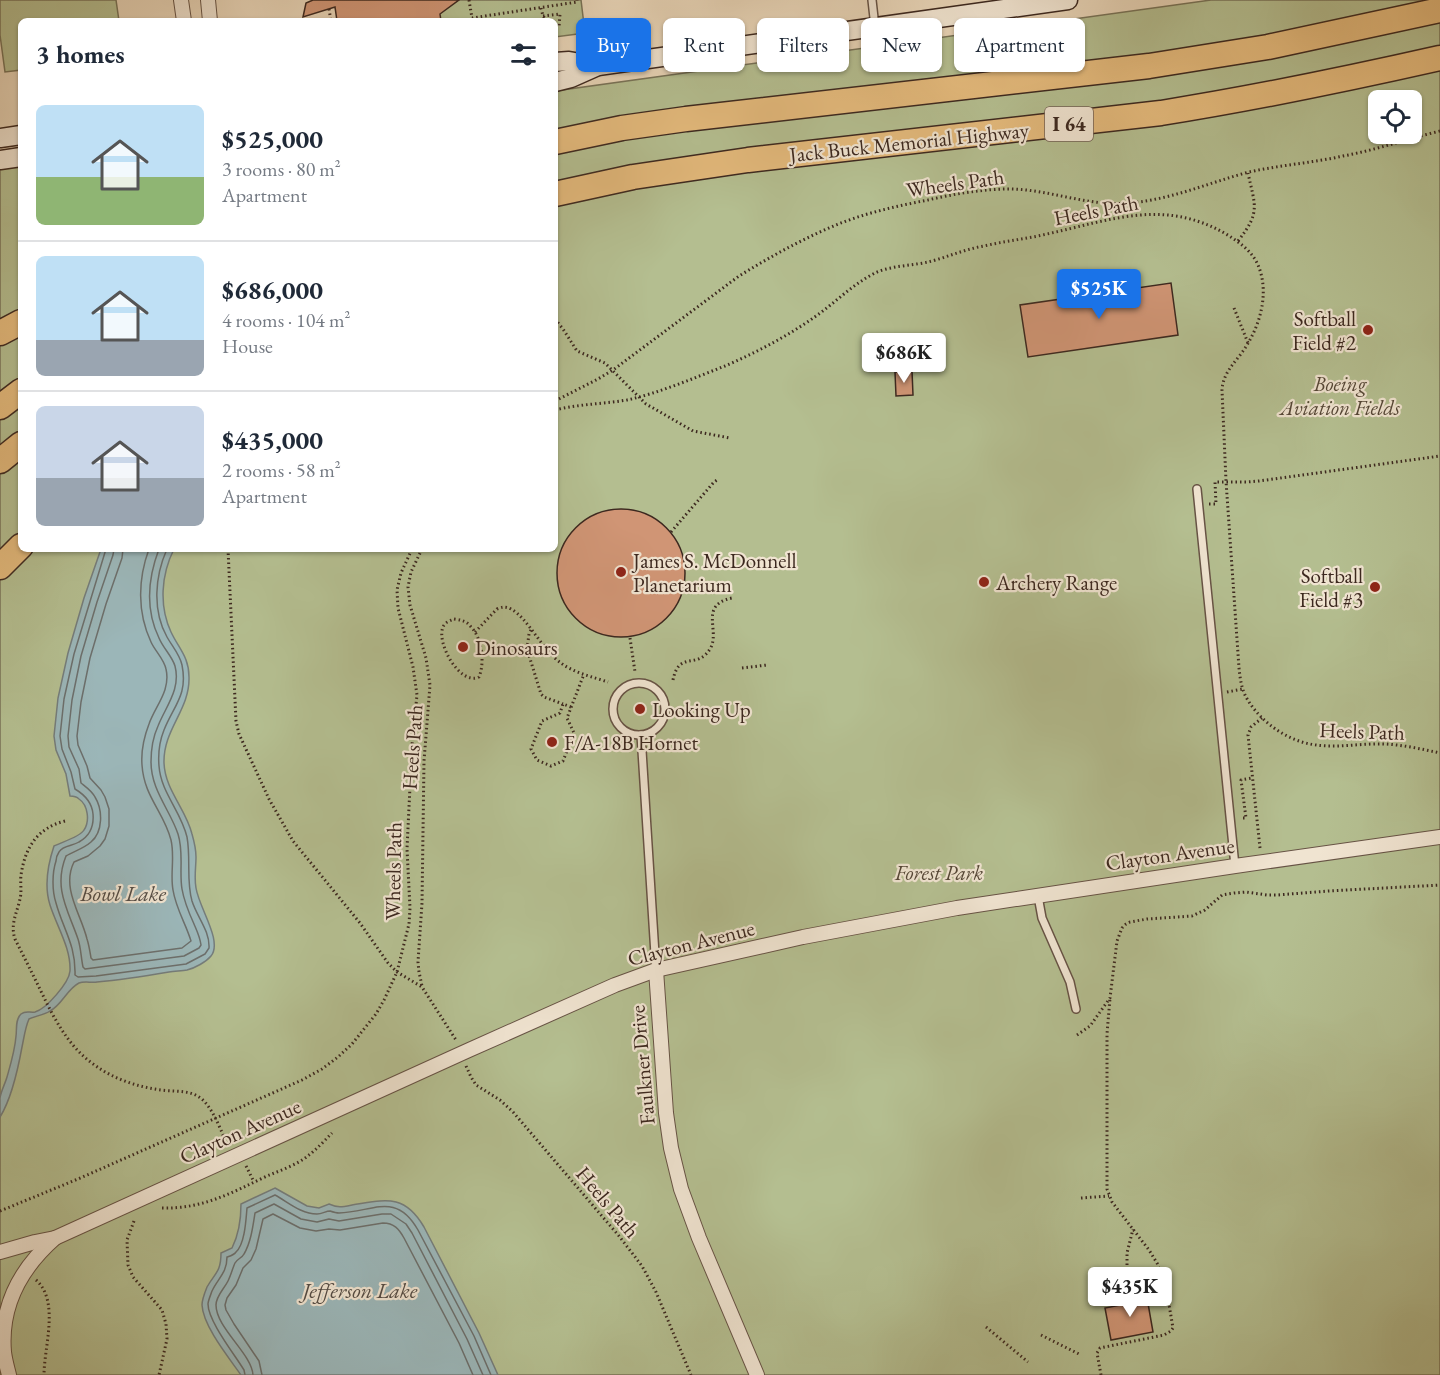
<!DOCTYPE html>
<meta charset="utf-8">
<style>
:root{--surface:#fff;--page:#f2f2f3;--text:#1f2937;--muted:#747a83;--line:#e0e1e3;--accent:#1a73e8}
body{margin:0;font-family:"EB Garamond",serif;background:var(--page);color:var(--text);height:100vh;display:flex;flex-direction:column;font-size:22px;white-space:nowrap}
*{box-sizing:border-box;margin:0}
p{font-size:20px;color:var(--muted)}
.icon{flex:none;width:33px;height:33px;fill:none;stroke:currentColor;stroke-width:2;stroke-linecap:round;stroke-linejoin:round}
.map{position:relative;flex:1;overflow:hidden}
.sheet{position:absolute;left:18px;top:18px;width:540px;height:534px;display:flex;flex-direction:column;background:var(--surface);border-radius:9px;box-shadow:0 2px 4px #0004}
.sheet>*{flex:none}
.banner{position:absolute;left:576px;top:18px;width:570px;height:54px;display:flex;gap:12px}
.buttons{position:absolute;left:1368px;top:90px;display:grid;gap:12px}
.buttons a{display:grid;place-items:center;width:54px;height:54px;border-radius:9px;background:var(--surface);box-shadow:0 2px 4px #0004;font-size:30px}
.price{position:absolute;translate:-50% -51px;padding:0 14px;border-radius:6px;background:#fff;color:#222;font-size:20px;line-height:39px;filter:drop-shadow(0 2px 3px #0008)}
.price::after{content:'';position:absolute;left:50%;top:36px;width:18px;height:14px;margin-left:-9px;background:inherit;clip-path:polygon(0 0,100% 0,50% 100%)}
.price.on{background:var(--accent);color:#fff}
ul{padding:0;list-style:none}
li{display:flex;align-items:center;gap:18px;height:150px;padding:0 18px}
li+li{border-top:2px solid var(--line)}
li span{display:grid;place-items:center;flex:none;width:168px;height:120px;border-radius:9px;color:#555}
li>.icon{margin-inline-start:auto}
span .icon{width:72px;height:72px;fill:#fffc;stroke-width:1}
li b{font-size:26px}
h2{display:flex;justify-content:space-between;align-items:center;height:72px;padding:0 18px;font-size:26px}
.pill{padding:0 21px;border-radius:9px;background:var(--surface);box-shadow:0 2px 4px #0004;font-size:21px;line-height:54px}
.pill.on{background:var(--accent);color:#fff}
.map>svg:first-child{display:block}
.green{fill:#b4be90;stroke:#787358;stroke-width:1.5;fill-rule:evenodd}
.water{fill:#9bb6b8;stroke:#757d7b;stroke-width:1.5}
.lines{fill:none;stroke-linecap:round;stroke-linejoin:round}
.shore{stroke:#6c6f6c;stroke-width:1.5}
.building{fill:#d09575;stroke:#3c281f;stroke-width:1.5}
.lane-casing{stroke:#675345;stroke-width:10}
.street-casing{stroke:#675345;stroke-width:16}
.secondary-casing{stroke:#3c281f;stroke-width:21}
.highway-casing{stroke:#3c281f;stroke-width:27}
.path{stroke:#3c281f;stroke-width:3;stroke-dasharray:1.5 3;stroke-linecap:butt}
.lane{stroke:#f0e4d1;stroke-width:7}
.street{stroke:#f0e4d1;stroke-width:14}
.secondary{stroke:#f0e4d1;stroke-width:18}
.highway{stroke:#e4ba7c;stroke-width:24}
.poi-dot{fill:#8f2418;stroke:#f0e4d1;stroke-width:2}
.labels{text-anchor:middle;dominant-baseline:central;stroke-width:4.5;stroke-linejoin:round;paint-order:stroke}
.shield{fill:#f0e4d1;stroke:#726054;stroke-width:1.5}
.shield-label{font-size:20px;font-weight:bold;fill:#3c281f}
.street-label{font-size:21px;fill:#3c281f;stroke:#f0e4d1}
.poi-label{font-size:21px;fill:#3c281f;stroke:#f0e4d1;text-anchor:start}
.park-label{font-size:21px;font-style:italic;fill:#544636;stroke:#f0e4d1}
.water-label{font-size:22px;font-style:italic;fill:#544c45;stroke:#f0e4d1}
</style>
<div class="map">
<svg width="1440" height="1375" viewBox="0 0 1440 1375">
<rect width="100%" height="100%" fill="#e8d5b8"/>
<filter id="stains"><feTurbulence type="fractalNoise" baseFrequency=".00333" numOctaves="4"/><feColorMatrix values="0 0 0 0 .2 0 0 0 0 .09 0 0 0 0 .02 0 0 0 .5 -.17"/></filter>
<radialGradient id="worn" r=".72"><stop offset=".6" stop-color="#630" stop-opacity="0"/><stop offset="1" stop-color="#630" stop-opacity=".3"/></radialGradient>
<g class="green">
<path d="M0 0H116L119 21H21V70L5 72 0 35Z"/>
<path d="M437 0H581L585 33 555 37V21H440Z"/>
<path d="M1211 0H1440V1375H0V168L21 165V549H555V91ZM1378 100H1412V134H1378Z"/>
</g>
<g class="water">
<path d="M101 549H174C161 575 159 606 171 632 179 649 189 657 189 677 190 710 163 729 164 763 165 790 186 809 192 834 194 841 196 850 196 857 196 867 194 878 196 888 199 908 223 941 211 956 206 962 195 968 187 970 182 971 175 971 169 972 146 976 121 980 97 982 92 983 84 981 79 983 67 989 62 1005 50 1011 44 1015 35 1016 29 1019 25 1028 24 1038 22 1047 18 1069 12 1098 0 1117 0 1111 0 1104 0 1098 1 1091 5 1084 7 1077 11 1063 15 1050 16 1036 17 1029 15 1020 21 1014 26 1010 30 1013 35 1012 46 1009 69 983 70 971 71 948 57 927 50 905 44 886 48 864 54 846 62 842 80 837 84 830 90 821 88 805 79 799 77 797 73 796 70 796L66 774 56 750 54 736 58 698 68 653 84 598Z"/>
<path d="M275 1188 307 1206 319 1208 329 1204C338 1208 342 1207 352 1205 385 1200 404 1193 424 1227L479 1333 498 1375H241C229 1358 203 1326 202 1305 202 1300 205 1292 207 1287 215 1273 221 1272 221 1253L232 1248C239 1234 241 1219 241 1204Z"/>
</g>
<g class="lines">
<g class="shore">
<path d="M106 549 74 654 64 699 60 736 62 749 71 772 75 789C85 795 92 802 93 814 94 826 90 836 79 842 73 846 63 845 59 852 57 855 56 858 56 861 52 873 52 891 56 903 63 929 76 945 75 975L78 977 96 976 186 964 205 954 209 948C210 931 197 917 192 901 186 880 191 859 187 837 181 811 161 793 159 766 158 754 160 740 164 730 174 705 188 695 182 665 180 655 172 646 167 637 152 610 155 576 167 549"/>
<path d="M114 549 113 555 97 602 81 656 72 700 68 736 69 747 79 769 81 783C86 787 92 791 95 797 103 810 103 832 91 842 83 849 74 851 66 856 53 888 68 910 78 939 81 948 81 958 83 967L85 969 184 956 199 948 201 945C200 937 197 931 194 924 189 913 184 901 182 889 179 871 184 853 178 834 170 810 151 790 151 762 151 751 153 737 158 726 166 706 181 689 175 666 172 656 163 648 159 638 145 609 148 578 159 549"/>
<path d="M123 549 122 558 106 604 90 658 81 702 77 736 78 745 87 766 90 778 101 790 105 797 109 809V826L105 839 100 846 88 856 74 862C61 888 81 914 87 939 89 945 90 952 91 958L93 960 182 948 191 941C186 924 176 909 173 890 170 874 175 857 171 840 164 812 144 797 142 765 141 752 144 737 149 724 155 706 171 691 166 669 164 659 155 651 151 642 137 612 138 579 149 549"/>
<path d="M245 1375 244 1370C235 1355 208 1321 208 1304 208 1301 211 1294 212 1291 218 1278 227 1273 227 1257 230 1256 234 1255 236 1252 245 1244 246 1219 247 1208L275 1195C288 1202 301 1214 317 1214 322 1214 326 1211 330 1211 333 1212 336 1213 339 1213 373 1212 396 1191 418 1230L474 1336 491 1375"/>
<path d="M253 1375C252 1354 216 1328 216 1305 216 1296 224 1289 228 1281 231 1275 233 1267 235 1263 237 1259 242 1258 244 1254 251 1242 253 1226 255 1213L274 1204 301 1219 317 1222 329 1219 339 1221 382 1214H391L406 1224 412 1233 467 1339 483 1375"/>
<path d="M262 1375 259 1361 234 1324 226 1310 225 1305 227 1298 236 1285 243 1268 251 1260 256 1249 263 1219 273 1214 300 1228 316 1231 329 1229 340 1230 383 1223C394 1223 399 1229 404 1238L459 1343 473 1375"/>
</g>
</g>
<g class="building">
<path d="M313 0H459L440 14 441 21H337L335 7 303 17 306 3Z"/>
<path d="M1171 283 1178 335 1028 357 1020 305Z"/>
<path d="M912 371 913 395 896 396 895 372Z"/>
<circle cx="621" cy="573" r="64"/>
<path d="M1146 1292 1153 1332 1111 1340 1105 1308 1126 1304 1125 1296Z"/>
</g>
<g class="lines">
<g class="lane-casing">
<g id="lane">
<path d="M872 0 875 27"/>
<path d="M1197 489 1235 866"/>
<circle cx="639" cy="709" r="26"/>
<path d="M641 735 656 970"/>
<path d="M1038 896 1042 918 1070 982 1076 1009"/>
</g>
</g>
<g class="street-casing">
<g id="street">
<path d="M181 0 184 21"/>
<path d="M208 0 210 21"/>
<path d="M656 970 666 1113 671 1148 681 1189 699 1238 757 1375"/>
<path d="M0 1252 35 1242 55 1238 469 1050 615 985 656 970 803 937 957 908 1235 866 1440 837"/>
<path d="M9 1375C7 1367 5 1360 4 1352 0 1305 21 1268 55 1238"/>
</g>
</g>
<g class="secondary-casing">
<g id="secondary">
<path d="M555 62 569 61 598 66"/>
<path d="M555 82 571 78 598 66 1068 0"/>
<path d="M0 138 21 135"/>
<path d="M0 160 21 157"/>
</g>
</g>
<g class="highway-casing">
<g id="highway">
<path d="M555 142 622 128 686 119 1149 66 1268 47 1440 10"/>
<path d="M555 194 633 177 748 160 1161 113C1255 98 1347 79 1440 58"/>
<path d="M0 333 21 322"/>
<path d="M0 407 21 391"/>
<path d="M0 461 21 444"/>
<path d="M0 567 21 546"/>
</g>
</g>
<g class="path">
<path d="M469 0 472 18 577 2V0"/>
<path d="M541 8 543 16 547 21"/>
<path d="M329 9 331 21"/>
<path d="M543 16 560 14 559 27 555 28"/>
<path d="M1238 241C1261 212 1255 206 1248 173"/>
<path d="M1234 308 1248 343"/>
<path d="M555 319 563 329 577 351 605 363 646 404 693 431 730 438"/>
<path d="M555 401 598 379 613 370 739 276C770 257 802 239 836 225 865 213 897 206 928 200 954 194 982 189 1009 189 1049 189 1088 207 1130 203 1173 199 1208 183 1249 172 1280 165 1312 163 1343 156 1376 150 1407 139 1440 131"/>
<path d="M555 410C579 404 603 404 627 400 659 393 694 378 725 366 757 352 788 336 816 316 836 302 853 284 875 273 892 265 914 266 932 261 950 256 966 249 984 246 1005 241 1026 239 1047 234 1111 220 1164 198 1226 234 1239 242 1252 251 1258 265 1270 293 1260 327 1243 351 1234 364 1223 373 1222 390L1226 481 1239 668C1240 677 1241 686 1245 695 1257 719 1284 739 1310 744 1334 749 1360 743 1385 744 1403 745 1422 749 1440 753"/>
<path d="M1209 504H1216L1215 482H1247L1259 481 1440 456"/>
<path d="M671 532 714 482 717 480"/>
<path d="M228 549 236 721 239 734 269 799 293 841 360 923 388 963 397 972 422 987 456 1040"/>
<path d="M422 549 411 572 408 587 410 605 426 658 430 685 424 761 422 903 418 962 419 972 422 986"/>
<path d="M454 619C461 620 467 621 471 627 482 638 485 663 479 677 460 686 436 643 443 627 445 622 450 621 454 619Z"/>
<path d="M531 630 529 634 527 649 541 694 544 697 563 704"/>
<path d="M475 632 497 609C502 607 505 606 511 609 528 618 542 650 561 663 574 673 593 677 608 682"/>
<path d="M630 638 635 672"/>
<path d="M742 668 767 665"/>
<path d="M673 680C679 650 697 670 710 649 721 631 698 605 732 598"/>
<path d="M1227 692 1243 689"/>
<path d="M571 707 563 704 560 713 542 721 531 749 537 760 551 766 563 761 574 733 567 718 584 674"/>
<path d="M1243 818H1246L1241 780 1252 778"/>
<path d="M65 821C37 828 25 848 21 875 20 883 22 891 20 899 17 913 10 924 15 939 22 953 29 967 36 981 51 1012 66 1046 96 1066 114 1079 138 1087 161 1090 176 1092 192 1089 204 1101 214 1112 220 1128 226 1142"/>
<path d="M1260 848 1248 735 1251 727 1262 718"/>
<path d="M1077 1035 1090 1026 1110 998 1117 941 1122 928 1126 924 1130 922 1147 919 1192 916 1205 910 1222 895 1234 893 1246 892 1267 895H1277L1329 891 1440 885"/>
<path d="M466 1066 471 1077 476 1085 500 1100 513 1112 619 1236 642 1266 656 1292 691 1375"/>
<path d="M246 1166 254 1182"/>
<path d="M1081 1198 1109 1196"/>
<path d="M162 1208C203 1209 231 1193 267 1176 281 1170 297 1165 309 1155 317 1149 325 1140 332 1133"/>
<path d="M0 1211 78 1179 302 1080 322 1069 338 1057 352 1044 376 1014 384 1000 397 972 409 924 410 908 407 849 408 828 412 745 417 695 413 667 398 608 397 590 401 573 412 549"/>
<path d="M134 1221 127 1240 128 1265 133 1277 162 1310 166 1324 167 1339 159 1375"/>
<path d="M1127 1274V1253L1133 1229"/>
<path d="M36 1280C60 1301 44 1347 44 1375"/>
<path d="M986 1327 1028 1362"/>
<path d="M1041 1335 1079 1354"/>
<path d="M1101 1375 1097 1353 1100 1348 1164 1335 1171 1331 1173 1328 1166 1287 1157 1263 1149 1250 1112 1202 1107 1189V1034L1110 998"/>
</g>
<use href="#lane" class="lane"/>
<use href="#street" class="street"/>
<use href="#secondary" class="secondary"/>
<use href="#highway" class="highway"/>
</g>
<g class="poi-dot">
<circle cx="1368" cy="330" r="6"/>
<circle cx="621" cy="572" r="6"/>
<circle cx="984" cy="582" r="6"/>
<circle cx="1375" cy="587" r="6"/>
<circle cx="463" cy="647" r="6"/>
<circle cx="640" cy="709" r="6"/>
<circle cx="552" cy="742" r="6"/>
</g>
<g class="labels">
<rect class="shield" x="1045" y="107" width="48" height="34" rx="4.5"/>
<g class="shield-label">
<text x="1069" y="124">I 64</text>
</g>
<g class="street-label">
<text transform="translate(909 142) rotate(-6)">Jack Buck Memorial Highway</text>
<text transform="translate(955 183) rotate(-8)">Wheels Path</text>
<text transform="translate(1096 210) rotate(-11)">Heels Path</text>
<text transform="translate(1362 731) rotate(2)">Heels Path</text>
<text transform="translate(412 747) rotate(-86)">Heels Path</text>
<text transform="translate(1170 854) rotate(-8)">Clayton Avenue</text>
<text transform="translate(393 871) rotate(-89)">Wheels Path</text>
<text transform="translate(691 943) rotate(-14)">Clayton Avenue</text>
<text transform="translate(642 1065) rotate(-95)">Faulkner Drive</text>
<text transform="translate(240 1131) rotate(-24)">Clayton Avenue</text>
<text transform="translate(608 1202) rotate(50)">Heels Path</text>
</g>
<g class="poi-label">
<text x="1356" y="318" text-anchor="end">Softball<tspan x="1356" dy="24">Field #2</tspan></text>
<text x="633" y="560">James S. McDonnell<tspan x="633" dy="24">Planetarium</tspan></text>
<text x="1363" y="575" text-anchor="end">Softball<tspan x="1363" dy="24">Field #3</tspan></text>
<text x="996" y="582">Archery Range</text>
<text x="475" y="647">Dinosaurs</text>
<text x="652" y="709">Looking Up</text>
<text x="564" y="742">F/A-18B Hornet</text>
</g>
<g class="park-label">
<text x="1340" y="383">Boeing<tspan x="1340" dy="24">Aviation Fields</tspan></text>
<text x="939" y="872">Forest Park</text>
</g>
<g class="water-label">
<text x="123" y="893">Bowl Lake</text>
<text x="360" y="1290">Jefferson Lake</text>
</g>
</g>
<rect width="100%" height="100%" filter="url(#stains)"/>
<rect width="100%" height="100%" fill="url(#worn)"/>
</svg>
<div class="buttons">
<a><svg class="icon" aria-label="locate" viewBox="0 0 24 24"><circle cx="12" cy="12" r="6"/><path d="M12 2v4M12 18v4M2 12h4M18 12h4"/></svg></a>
</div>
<b class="price on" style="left:1099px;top:320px">$525K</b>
<b class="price" style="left:904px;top:384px">$686K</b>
<b class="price" style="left:1130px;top:1318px">$435K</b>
<div class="banner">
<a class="pill on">Buy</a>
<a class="pill">Rent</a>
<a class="pill">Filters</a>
<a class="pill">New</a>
<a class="pill">Apartment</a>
</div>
<section class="sheet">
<h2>3 homes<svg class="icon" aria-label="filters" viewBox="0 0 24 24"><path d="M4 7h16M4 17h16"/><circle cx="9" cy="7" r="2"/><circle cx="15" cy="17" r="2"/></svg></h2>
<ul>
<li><span style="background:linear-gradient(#bfe0f5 60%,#8fb573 0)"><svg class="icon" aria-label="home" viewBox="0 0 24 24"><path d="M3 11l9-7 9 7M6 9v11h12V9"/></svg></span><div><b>$525,000</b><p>3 rooms · 80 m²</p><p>Apartment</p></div></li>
<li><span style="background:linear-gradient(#bfe0f5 70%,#9aa5b1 0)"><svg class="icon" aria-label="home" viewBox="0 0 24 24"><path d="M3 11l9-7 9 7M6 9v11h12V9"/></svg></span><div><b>$686,000</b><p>4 rooms · 104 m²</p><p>House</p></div></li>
<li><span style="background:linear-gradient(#c9d6e8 60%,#9aa5b1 0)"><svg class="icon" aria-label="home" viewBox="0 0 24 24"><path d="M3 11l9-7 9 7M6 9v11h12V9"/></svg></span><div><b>$435,000</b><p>2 rooms · 58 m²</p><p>Apartment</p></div></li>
</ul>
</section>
</div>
